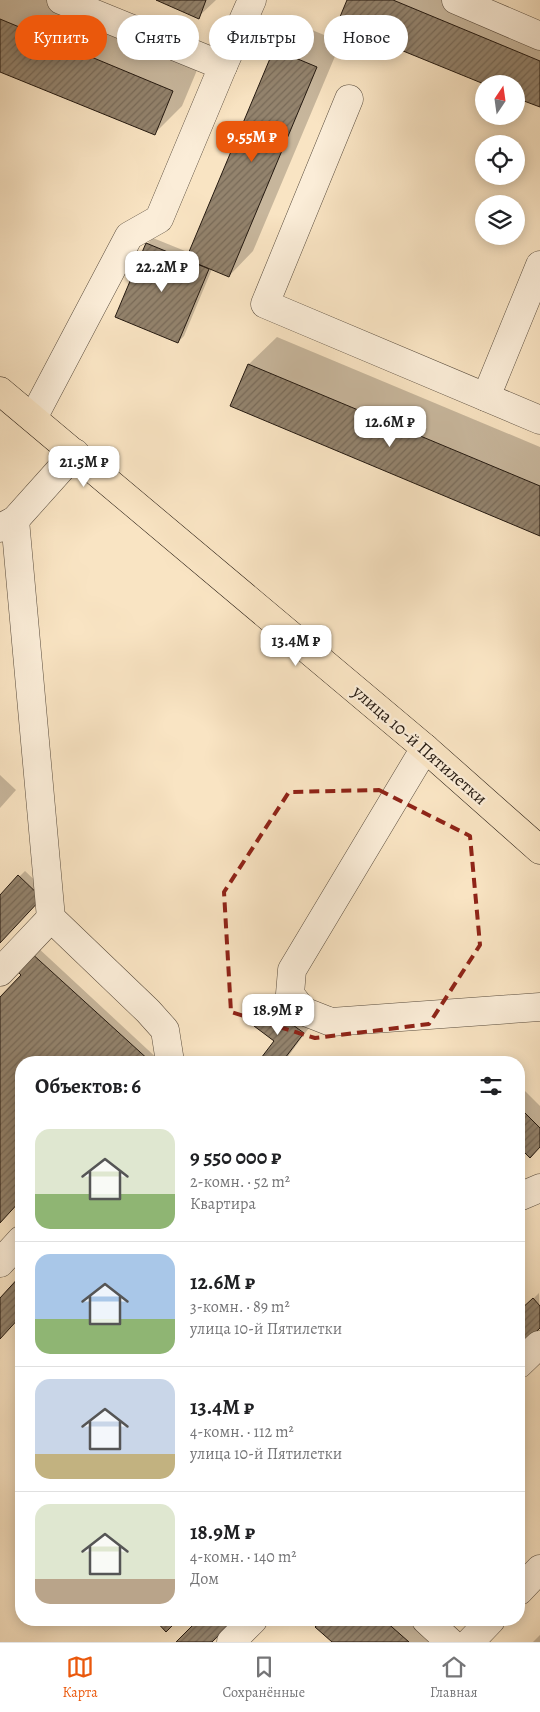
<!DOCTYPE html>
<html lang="ru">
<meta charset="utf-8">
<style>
:root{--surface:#fff;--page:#f6f6f6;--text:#202124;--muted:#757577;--line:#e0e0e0;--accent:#ea580c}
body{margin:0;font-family:Alegreya,serif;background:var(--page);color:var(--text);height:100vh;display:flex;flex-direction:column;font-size:19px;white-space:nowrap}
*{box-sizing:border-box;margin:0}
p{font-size:16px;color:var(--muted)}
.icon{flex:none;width:28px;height:28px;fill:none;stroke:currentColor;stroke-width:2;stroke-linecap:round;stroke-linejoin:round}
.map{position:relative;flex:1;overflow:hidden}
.panel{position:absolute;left:15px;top:1056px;width:510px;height:570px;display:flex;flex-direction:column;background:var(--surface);border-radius:20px;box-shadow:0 2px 12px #0003}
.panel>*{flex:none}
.banner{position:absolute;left:15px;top:15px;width:510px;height:45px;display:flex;gap:10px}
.needle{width:32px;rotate:13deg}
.fabs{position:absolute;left:475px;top:75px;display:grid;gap:10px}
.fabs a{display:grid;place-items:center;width:50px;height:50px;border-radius:50%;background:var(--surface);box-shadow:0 2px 12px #0003;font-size:25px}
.price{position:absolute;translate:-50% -42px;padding:0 11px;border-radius:10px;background:#fff;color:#222;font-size:16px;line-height:32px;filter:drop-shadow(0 1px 2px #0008)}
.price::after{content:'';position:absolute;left:50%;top:30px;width:15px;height:11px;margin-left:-8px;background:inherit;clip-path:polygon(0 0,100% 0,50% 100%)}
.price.active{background:var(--accent);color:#fff}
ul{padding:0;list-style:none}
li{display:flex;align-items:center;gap:15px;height:125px;padding:0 20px}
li+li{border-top:1px solid var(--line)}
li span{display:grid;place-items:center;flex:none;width:140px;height:100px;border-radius:15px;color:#555}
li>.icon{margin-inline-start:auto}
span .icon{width:60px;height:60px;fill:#fffc;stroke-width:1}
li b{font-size:21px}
h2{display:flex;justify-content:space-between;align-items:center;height:60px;padding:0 20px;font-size:21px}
.tag{padding:0 18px;border-radius:22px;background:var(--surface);box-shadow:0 2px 12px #0003;font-size:18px;line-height:45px}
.tag.active{background:var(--accent);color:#fff}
.dock{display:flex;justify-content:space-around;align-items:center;height:70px;border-top:1px solid var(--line);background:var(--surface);font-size:14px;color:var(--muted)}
.dock a{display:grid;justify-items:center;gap:2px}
.dock .active{color:var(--accent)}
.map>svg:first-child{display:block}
.shadow{fill:#0003}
.building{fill:url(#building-hatch);stroke:#241910}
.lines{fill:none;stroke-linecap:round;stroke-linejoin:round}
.minor-casing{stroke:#594c3d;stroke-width:29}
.major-casing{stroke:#241910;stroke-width:29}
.minor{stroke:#fbedd8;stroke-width:28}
.major{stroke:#f9e4c3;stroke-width:28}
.marked{fill:none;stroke:#8f2418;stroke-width:4;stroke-dasharray:10 6;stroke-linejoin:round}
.labels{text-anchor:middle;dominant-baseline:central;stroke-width:4.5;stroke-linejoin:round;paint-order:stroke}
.street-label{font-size:18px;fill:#241910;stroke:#fbedd8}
</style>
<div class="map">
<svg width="540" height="1642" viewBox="0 0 540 1642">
<defs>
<pattern id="building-hatch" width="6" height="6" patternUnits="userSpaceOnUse" patternTransform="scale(1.25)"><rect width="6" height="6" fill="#93836d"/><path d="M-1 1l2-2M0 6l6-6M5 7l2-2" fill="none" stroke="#786a58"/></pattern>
</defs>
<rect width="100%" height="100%" fill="#f9e4c3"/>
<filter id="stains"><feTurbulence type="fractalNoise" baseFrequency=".004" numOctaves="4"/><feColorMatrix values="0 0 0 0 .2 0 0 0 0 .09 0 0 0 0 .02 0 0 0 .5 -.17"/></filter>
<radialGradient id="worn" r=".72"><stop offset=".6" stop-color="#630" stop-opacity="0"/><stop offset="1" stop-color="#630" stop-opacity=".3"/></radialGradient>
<g class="shadow">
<path d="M0 0H48L200 63 182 106 154 134 0 70Z"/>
<path d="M157 0H216L198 17Z"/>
<path d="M348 0H477L540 26V106L516 84Z"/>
<path d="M300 25 341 42 253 251 229 276 212 269 184 336 178 342 147 244 153 238 190 253 275 49Z"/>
<path d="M277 337 540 447V534L232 405 249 364Z"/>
<path d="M0 775 16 790 0 808Z"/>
<path d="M25 871 47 892 0 941V896Z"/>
<path d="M36 946 161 1062H21V1199L0 1222V999L22 974Z"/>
<path d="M280 997 314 1021 284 1062H260L276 1040 269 1008Z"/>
<path d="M251 1059 256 1062H248Z"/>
<path d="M524 1090 540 1106V1146L530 1156 519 1146V1095Z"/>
<path d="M539 1293 540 1327 519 1347V1313Z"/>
<path d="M323 1620H443L467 1642H334Z"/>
<path d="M540 1635V1642H533Z"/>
</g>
<g class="building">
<path d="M156 0H206L199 19Z"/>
<path d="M347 0H393L540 61V107L516 98V84H484L337 24Z"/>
<path d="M0 19 173 91 155 135 0 72Z"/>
<path d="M274 49 317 67 229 277 186 259Z"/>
<path d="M146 243 209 269 178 343 115 317Z"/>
<path d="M248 364 540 486V536L230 406Z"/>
<path d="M18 875 42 898 0 943V895Z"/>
<path d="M29 951 151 1062H21V1200L0 1223V997L21 975 14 968Z"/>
<path d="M268 1007 304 1033 282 1062H258L274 1041 254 1026Z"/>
<path d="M519 1107 540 1128V1147L530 1158 519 1147Z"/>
<path d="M21 1275V1316L0 1339V1298Z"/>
<path d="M533 1298 540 1306V1328L519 1349V1311Z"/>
<path d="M155 1620H178L166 1632Z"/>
<path d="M198 1620H235L212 1642H176Z"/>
<path d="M322 1620H384L409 1642H332L315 1627Z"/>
</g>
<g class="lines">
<g class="minor-casing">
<g id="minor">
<path d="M456 0 540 36"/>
<path d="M223 66 252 0"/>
<path d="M349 99 265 304 540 420"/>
<path d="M486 397 540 265"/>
<path d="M33 418 129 236 159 219 223 66 61 0"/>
<path d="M15 520 51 918 148 1011 165 1030 170 1062"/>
<path d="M0 528 15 520 75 453"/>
<path d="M425 748 292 970 290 994 303 1011 331 1022 540 1007"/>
<path d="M0 972 51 918"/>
<path d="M519 1197 540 1188"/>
<path d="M0 1263 21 1240"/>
<path d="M519 1364 539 1345 540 1347"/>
<path d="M519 1591 540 1569"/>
<path d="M426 1620 450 1642"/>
<path d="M231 1642 253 1620"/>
<path d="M470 1642 491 1620"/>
</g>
</g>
<g class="major-casing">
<path id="major" d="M0 391 425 748 540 850"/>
</g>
<use href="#minor" class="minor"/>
<use href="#major" class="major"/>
</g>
<path class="marked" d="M379 790 470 836 480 945 429 1024 315 1038 231 1012 224 892 289 792Z"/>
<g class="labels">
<g class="street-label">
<text transform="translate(420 745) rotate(41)">улица 10-й Пятилетки</text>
</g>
</g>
<rect width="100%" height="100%" filter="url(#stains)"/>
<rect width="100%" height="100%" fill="url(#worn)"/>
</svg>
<div class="fabs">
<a><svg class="needle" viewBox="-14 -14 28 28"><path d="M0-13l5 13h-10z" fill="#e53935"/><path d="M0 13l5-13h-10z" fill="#757577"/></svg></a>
<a><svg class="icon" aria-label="locate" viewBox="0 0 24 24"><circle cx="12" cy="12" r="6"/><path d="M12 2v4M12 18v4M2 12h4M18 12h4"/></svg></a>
<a><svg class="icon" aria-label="layers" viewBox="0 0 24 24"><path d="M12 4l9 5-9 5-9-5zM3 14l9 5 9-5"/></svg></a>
</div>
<b class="price active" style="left:252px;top:163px">9.55M ₽</b>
<b class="price" style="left:162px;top:293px">22.2M ₽</b>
<b class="price" style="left:390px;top:448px">12.6M ₽</b>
<b class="price" style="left:84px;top:488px">21.5M ₽</b>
<b class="price" style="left:296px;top:667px">13.4M ₽</b>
<b class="price" style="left:278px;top:1036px">18.9M ₽</b>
<div class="banner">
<a class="tag active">Купить</a>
<a class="tag">Снять</a>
<a class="tag">Фильтры</a>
<a class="tag">Новое</a>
</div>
<section class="panel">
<h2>Объектов: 6<svg class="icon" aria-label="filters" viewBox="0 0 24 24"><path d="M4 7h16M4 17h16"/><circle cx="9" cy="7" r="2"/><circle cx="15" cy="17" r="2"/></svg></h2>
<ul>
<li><span style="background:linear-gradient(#dfe7d0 65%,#8fb573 0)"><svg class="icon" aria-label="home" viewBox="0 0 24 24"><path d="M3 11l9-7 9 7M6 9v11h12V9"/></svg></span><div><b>9 550 000 ₽</b><p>2-комн. · 52 m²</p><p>Квартира</p></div></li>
<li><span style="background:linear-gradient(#a9c7e8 65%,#8fb573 0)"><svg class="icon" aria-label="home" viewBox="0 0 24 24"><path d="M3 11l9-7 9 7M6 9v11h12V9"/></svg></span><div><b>12.6M ₽</b><p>3-комн. · 89 m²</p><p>улица 10-й Пятилетки</p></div></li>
<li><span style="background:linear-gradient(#c9d6e8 75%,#c2b280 0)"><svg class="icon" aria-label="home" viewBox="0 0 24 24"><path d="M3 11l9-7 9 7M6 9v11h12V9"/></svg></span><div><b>13.4M ₽</b><p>4-комн. · 112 m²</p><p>улица 10-й Пятилетки</p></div></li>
<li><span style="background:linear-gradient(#dfe7d0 75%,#b9a48a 0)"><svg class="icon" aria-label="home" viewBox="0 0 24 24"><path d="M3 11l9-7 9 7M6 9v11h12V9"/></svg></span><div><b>18.9M ₽</b><p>4-комн. · 140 m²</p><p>Дом</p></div></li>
</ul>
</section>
</div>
<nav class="dock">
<a class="active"><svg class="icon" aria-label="map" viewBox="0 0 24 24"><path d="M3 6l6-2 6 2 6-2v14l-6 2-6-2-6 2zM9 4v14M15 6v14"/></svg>Карта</a>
<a><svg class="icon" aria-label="saved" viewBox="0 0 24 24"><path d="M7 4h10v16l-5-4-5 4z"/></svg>Сохранённые</a>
<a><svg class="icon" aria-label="home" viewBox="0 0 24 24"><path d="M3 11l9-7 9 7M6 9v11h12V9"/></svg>Главная</a>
</nav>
